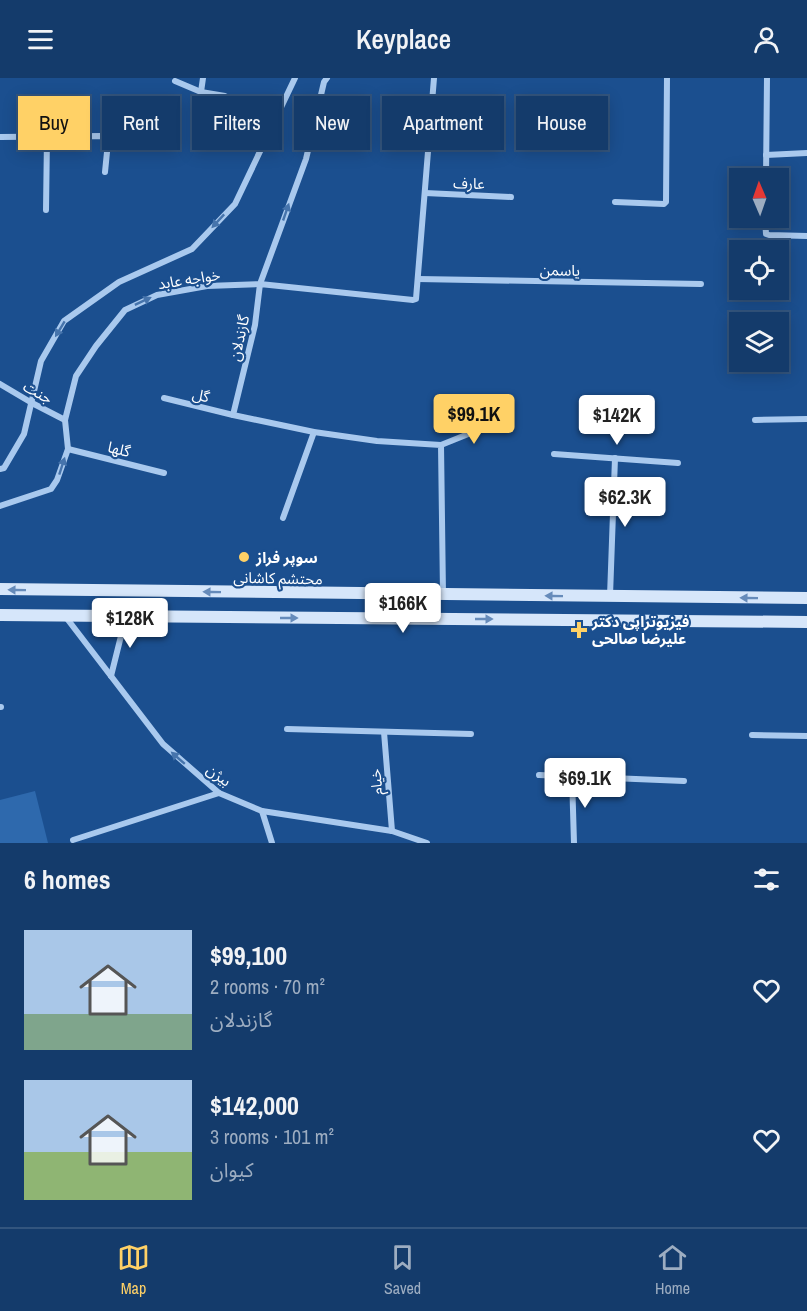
<!DOCTYPE html>
<meta charset="utf-8">
<style>
:root{--surface:#143b6b;--page:#1d4271;--text:#f1f3f6;--muted:#9dadc1;--line:#33557e;--accent:#ffd166}
body{margin:0;font-family:"Archivo Narrow","Noto Sans Arabic",sans-serif;background:var(--page);color:var(--text);height:100vh;display:flex;flex-direction:column;font-size:22px;white-space:nowrap}
*{box-sizing:border-box;margin:0}
p{font-size:20px;color:var(--muted)}
.icon{flex:none;width:33px;height:33px;fill:none;stroke:currentColor;stroke-width:2;stroke-linecap:round;stroke-linejoin:round}
.map{position:relative;height:765px;overflow:hidden}
.sheet{display:flex;flex-direction:column;background:var(--surface);flex:1}
.sheet>*{flex:none}
.banner{position:absolute;left:18px;top:18px;width:771px;height:54px;display:flex;gap:12px}
.needle{width:39px;rotate:358deg}
.controls{position:absolute;left:729px;top:90px;display:grid;gap:12px}
.controls a{display:grid;place-items:center;width:60px;height:60px;border-radius:0px;background:var(--surface);box-shadow:0 3px 15px #0003,0 0 0 2px var(--line);font-size:30px}
.price{position:absolute;translate:-50% -51px;padding:0 14px;border-radius:6px;background:#fff;color:#222;font-size:20px;line-height:39px;filter:drop-shadow(0 2px 3px #0008)}
.price::after{content:'';position:absolute;left:50%;top:36px;width:18px;height:14px;margin-left:-9px;background:inherit;clip-path:polygon(0 0,100% 0,50% 100%)}
.price.active{background:var(--accent);color:#111}
ul{padding:0;list-style:none}
li{display:flex;align-items:center;gap:18px;height:150px;padding:0 24px}
li span{display:grid;place-items:center;flex:none;width:168px;height:120px;border-radius:0px;color:#555}
li>.icon{margin-inline-start:auto}
span .icon{width:72px;height:72px;fill:#fffc;stroke-width:1}
li b{font-size:26px}
h2{display:flex;justify-content:space-between;align-items:center;height:72px;padding:0 24px;font-size:26px}
.pill{padding:0 21px;border-radius:0px;background:var(--surface);box-shadow:0 3px 15px #0003,0 0 0 2px var(--line);font-size:21px;line-height:54px}
.pill.active{background:var(--accent);color:#111}
header{display:flex;justify-content:space-between;align-items:center;height:78px;padding:0 24px;background:var(--surface);font-size:27px;font-weight:600}
.menu{display:flex;justify-content:space-around;align-items:center;height:84px;border-top:2px solid var(--line);background:var(--surface);font-size:16px;color:var(--muted)}
.menu a{display:grid;justify-items:center;gap:3px}
.menu .active{color:var(--accent)}
.map>svg:first-child{display:block}
.green{fill:#2e69ad}
.lines{fill:none;stroke-linecap:round;stroke-linejoin:round}
.minor{stroke:#a9c9ee;stroke-width:6}
.secondary{stroke:#d6e6fa;stroke-width:12}
.oneway{fill:#4674ac}
.oneway2{fill:#668bba}
.poi-dot{fill:#ffd166;stroke:#1b4f8f;stroke-width:2}
.labels{text-anchor:middle;dominant-baseline:central;stroke-width:4.5;stroke-linejoin:round;paint-order:stroke}
.street-label{font-size:15px;fill:#fff;stroke:#1b4f8f}
.poi-label{font-size:15px;font-weight:bold;fill:#fff;stroke:#1b4f8f;text-anchor:start}
</style>
<header><svg class="icon" aria-label="menu" viewBox="0 0 24 24"><path d="M4 6h16M4 12h16M4 18h16"/></svg>Keyplace<svg class="icon" aria-label="person" viewBox="0 0 24 24"><circle cx="12" cy="8" r="4"/><path d="M4 21q1-7 8-7t8 7"/></svg></header>
<div class="map">
<svg width="807" height="765" viewBox="0 0 807 765">
<rect width="100%" height="100%" fill="#1b4f8f"/>
<path class="green" d="M35 713 48 765H0V722Z"/>
<g class="lines">
<g class="minor">
<path d="M434 0 416 221 413 222 260 206 255 247 233 337 314 354 377 363 441 367 443 516"/>
<path d="M175 3 201 14 225 18"/>
<path d="M201 14 203 0"/>
<path d="M0 59 101 58 106 59 108 64 105 94"/>
<path d="M766 77 807 75"/>
<path d="M766 100 767 0"/>
<path d="M425 115 511 119"/>
<path d="M615 124 664 126 666 124 667 0"/>
<path d="M46 132 47 59"/>
<path d="M765 140 766 156 769 157 807 158"/>
<path d="M418 201 701 206"/>
<path d="M0 306 32 325 65 342"/>
<path d="M164 320 233 337"/>
<path d="M755 342 807 341"/>
<path d="M441 367 498 344"/>
<path d="M68 371 164 395"/>
<path d="M554 376 678 385"/>
<path d="M0 391 4 390 24 356 41 283 64 243 119 204 192 171 235 126 295 0"/>
<path d="M0 428 51 411 57 402 68 371 65 342 76 298 96 268 125 232 157 217 207 208 260 206 306 81 324 4 327 0"/>
<path d="M283 440 314 354"/>
<path d="M610 518 615 380"/>
<path d="M65 538 163 666 219 715 262 733 392 753 427 765"/>
<path d="M111 598 126 538"/>
<path d="M0 629H1"/>
<path d="M287 651 471 656"/>
<path d="M384 654 392 753"/>
<path d="M752 657 807 658"/>
<path d="M539 697 684 703"/>
<path d="M572 698 574 765"/>
<path d="M262 733 272 765"/>
<path d="M73 762 219 715"/>
</g>
<g class="secondary">
<path d="M0 511 807 520"/>
<path d="M0 537 807 544"/>
</g>
</g>
<defs><path id="oneway-solid" d="M-6-.8H1V-3.2L6.5 0L1 3.2V.8H-6Z" transform="scale(1.5)"/></defs>
<g class="oneway">
<use href="#oneway-solid" transform="translate(286 134) rotate(-71)"/>
<use href="#oneway-solid" transform="translate(218 143) rotate(133)"/>
<use href="#oneway-solid" transform="translate(143 223) rotate(-25)"/>
<use href="#oneway-solid" transform="translate(60 251) rotate(121)"/>
<use href="#oneway-solid" transform="translate(62 388) rotate(-72)"/>
<use href="#oneway-solid" transform="translate(178 680) rotate(-139)"/>
</g>
<g class="oneway2">
<use href="#oneway-solid" transform="translate(17 512) rotate(-179)"/>
<use href="#oneway-solid" transform="translate(212 514) rotate(-179)"/>
<use href="#oneway-solid" transform="translate(554 518) rotate(-179)"/>
<use href="#oneway-solid" transform="translate(749 520) rotate(-179)"/>
<use href="#oneway-solid" transform="translate(289 540)"/>
<use href="#oneway-solid" transform="translate(484 541)"/>
</g>
<g class="poi-dot">
<circle cx="244" cy="479" r="6"/>
<path d="M576 543h6v6h6v6h-6v6h-6v-6h-6v-6h6z"/>
</g>
<g class="labels">
<g class="street-label">
<text transform="translate(469 105) rotate(2)">عارف</text>
<text transform="translate(560 192) rotate(1)">یاسمن</text>
<text transform="translate(189 201) rotate(-9)">خواجه عابد</text>
<text transform="translate(239 260) rotate(-78)">گازندلان</text>
<text transform="translate(38 314) rotate(29)">جنت</text>
<text transform="translate(201 317) rotate(13)">گل</text>
<text transform="translate(119 371) rotate(14)">گلها</text>
<text transform="translate(278 500) rotate(1)">محتشم کاشانی</text>
<text transform="translate(219 697) rotate(36)">بیژن</text>
<text transform="translate(376 704) rotate(-95)">خیام</text>
</g>
<g class="poi-label">
<text x="256" y="479">سوپر فراز</text>
<text x="592" y="543">فیزیوتراپی دکتر<tspan x="592" dy="17">علیرضا صالحی</tspan></text>
</g>
</g>
</svg>
<div class="controls">
<a><svg class="needle" viewBox="-14 -14 28 28"><path d="M0-13l5 13h-10z" fill="#e53935"/><path d="M0 13l5-13h-10z" fill="#9dadc1"/></svg></a>
<a><svg class="icon" aria-label="locate" viewBox="0 0 24 24"><circle cx="12" cy="12" r="6"/><path d="M12 2v4M12 18v4M2 12h4M18 12h4"/></svg></a>
<a><svg class="icon" aria-label="layers" viewBox="0 0 24 24"><path d="M12 4l9 5-9 5-9-5zM3 14l9 5 9-5"/></svg></a>
</div>
<b class="price active" style="left:474px;top:367px">$99.1K</b>
<b class="price" style="left:617px;top:368px">$142K</b>
<b class="price" style="left:625px;top:450px">$62.3K</b>
<b class="price" style="left:403px;top:556px">$166K</b>
<b class="price" style="left:130px;top:571px">$128K</b>
<b class="price" style="left:585px;top:731px">$69.1K</b>
<div class="banner">
<a class="pill active">Buy</a>
<a class="pill">Rent</a>
<a class="pill">Filters</a>
<a class="pill">New</a>
<a class="pill">Apartment</a>
<a class="pill">House</a>
</div>
</div>
<section class="sheet">
<h2>6 homes<svg class="icon" aria-label="filters" viewBox="0 0 24 24"><path d="M4 7h16M4 17h16"/><circle cx="9" cy="7" r="2"/><circle cx="15" cy="17" r="2"/></svg></h2>
<ul>
<li><span style="background:linear-gradient(#a9c7e8 70%,#7fa58c 0)"><svg class="icon" aria-label="home" viewBox="0 0 24 24"><path d="M3 11l9-7 9 7M6 9v11h12V9"/></svg></span><div><b>$99,100</b><p>2 rooms · 70 m²</p><p>گازندلان</p></div><svg class="icon" aria-label="heart" viewBox="0 0 24 24"><path d="M12 20l-8-8c-3-5 5-10 8-4 3-6 11-1 8 4z"/></svg></li>
<li><span style="background:linear-gradient(#a9c7e8 60%,#8fb573 0)"><svg class="icon" aria-label="home" viewBox="0 0 24 24"><path d="M3 11l9-7 9 7M6 9v11h12V9"/></svg></span><div><b>$142,000</b><p>3 rooms · 101 m²</p><p>کیوان</p></div><svg class="icon" aria-label="heart" viewBox="0 0 24 24"><path d="M12 20l-8-8c-3-5 5-10 8-4 3-6 11-1 8 4z"/></svg></li>
</ul>
</section>
<nav class="menu">
<a class="active"><svg class="icon" aria-label="map" viewBox="0 0 24 24"><path d="M3 6l6-2 6 2 6-2v14l-6 2-6-2-6 2zM9 4v14M15 6v14"/></svg>Map</a>
<a><svg class="icon" aria-label="saved" viewBox="0 0 24 24"><path d="M7 4h10v16l-5-4-5 4z"/></svg>Saved</a>
<a><svg class="icon" aria-label="home" viewBox="0 0 24 24"><path d="M3 11l9-7 9 7M6 9v11h12V9"/></svg>Home</a>
</nav>
